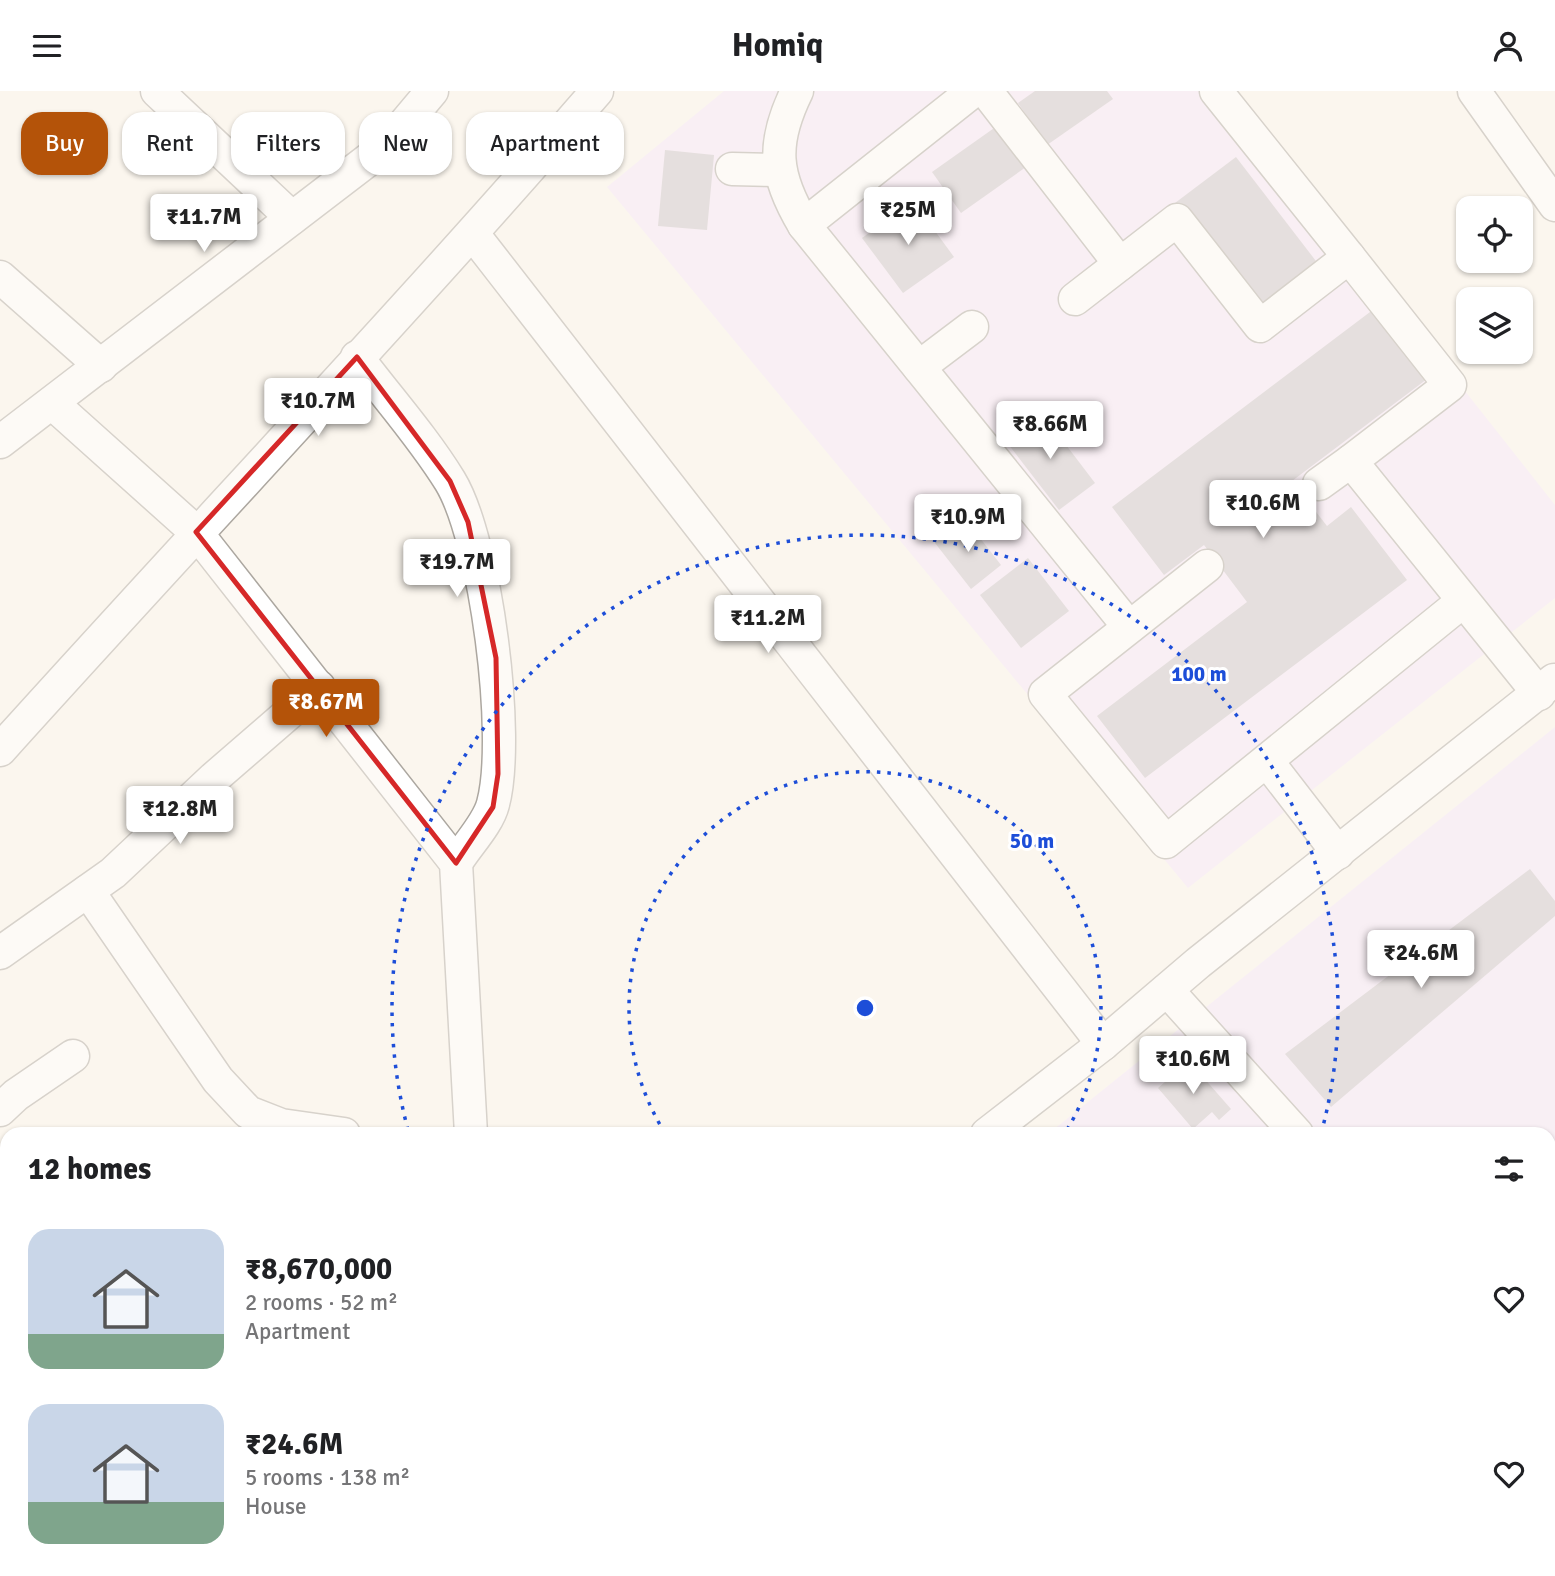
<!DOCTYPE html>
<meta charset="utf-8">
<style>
:root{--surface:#fff;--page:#f6f6f6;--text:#202124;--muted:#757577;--accent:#b45309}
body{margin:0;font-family:Signika,sans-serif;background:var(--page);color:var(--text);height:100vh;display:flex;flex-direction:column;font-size:26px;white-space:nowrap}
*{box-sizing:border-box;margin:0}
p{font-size:23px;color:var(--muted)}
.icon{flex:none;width:38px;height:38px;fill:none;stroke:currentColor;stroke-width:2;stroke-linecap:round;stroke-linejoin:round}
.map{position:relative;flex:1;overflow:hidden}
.side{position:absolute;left:0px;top:1036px;width:1556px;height:450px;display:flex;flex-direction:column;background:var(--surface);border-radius:21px 21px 0 0;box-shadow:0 2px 5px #0004}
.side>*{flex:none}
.top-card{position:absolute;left:21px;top:21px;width:700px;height:63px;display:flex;gap:14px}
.controls{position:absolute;left:1456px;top:105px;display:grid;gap:14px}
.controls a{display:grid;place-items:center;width:77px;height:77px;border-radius:14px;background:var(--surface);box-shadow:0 2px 5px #0004;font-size:35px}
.price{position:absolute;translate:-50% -60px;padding:0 16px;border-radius:7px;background:#fff;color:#222;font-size:23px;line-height:46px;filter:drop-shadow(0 2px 4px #0008)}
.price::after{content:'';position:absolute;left:50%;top:42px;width:21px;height:16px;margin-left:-10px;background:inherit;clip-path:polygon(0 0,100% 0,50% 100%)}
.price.on{background:var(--accent);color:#fff}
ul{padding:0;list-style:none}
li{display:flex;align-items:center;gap:21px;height:175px;padding:0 28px}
li span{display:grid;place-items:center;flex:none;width:196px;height:140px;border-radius:21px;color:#555}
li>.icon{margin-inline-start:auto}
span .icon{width:84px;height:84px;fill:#fffc;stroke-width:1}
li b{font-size:30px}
h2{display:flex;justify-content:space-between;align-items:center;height:84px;padding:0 28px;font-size:30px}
.tag{padding:0 24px;border-radius:21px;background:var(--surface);box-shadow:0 2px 5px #0004;font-size:24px;line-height:63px}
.tag.on{background:var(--accent);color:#fff}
header{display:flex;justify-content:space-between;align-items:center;height:91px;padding:0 28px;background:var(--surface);font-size:32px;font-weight:800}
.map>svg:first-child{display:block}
.commercial{fill:#f5e7fa}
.education{fill:#f4e7fb}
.building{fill:#cbc3c9}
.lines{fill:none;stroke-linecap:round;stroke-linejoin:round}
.minor-casing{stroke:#aca7a0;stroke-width:35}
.minor{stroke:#fff;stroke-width:32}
.marked{fill:none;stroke:#d62828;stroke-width:5;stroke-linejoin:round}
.ring{fill:none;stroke:#1d4ed8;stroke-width:3.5;stroke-dasharray:3.5 7}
.centre{fill:#1d4ed8;stroke:#fff;stroke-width:3.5}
.ring-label{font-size:21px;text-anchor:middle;font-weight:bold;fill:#1d4ed8;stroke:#fff;stroke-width:6;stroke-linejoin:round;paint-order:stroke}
</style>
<header><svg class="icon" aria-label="menu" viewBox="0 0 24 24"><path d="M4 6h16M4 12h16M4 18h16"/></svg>Homiq<svg class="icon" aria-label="person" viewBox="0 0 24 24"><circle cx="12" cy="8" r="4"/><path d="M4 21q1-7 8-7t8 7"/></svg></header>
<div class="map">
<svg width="1555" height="1485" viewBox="0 0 1555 1485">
<rect width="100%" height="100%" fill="#fbf6ee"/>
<path class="commercial" d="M724 0H1228L1555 414V507L1188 797 607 96Z"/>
<path class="education" d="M1555 636V1485H742L745 1479H1549V1043H1048Z"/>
<g class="building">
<path d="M1035 0H1107L1113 8 1047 54 1018 12Z"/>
<path d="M997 35 1026 76 961 122 932 81Z"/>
<path d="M665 59 714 64 707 139 658 135Z"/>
<path d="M1236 66 1319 174 1257 221 1175 112Z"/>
<path d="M913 110 954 166 903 202 862 147Z"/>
<path d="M1374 218 1427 288 1292 390 1327 435 1351 416 1407 489 1145 687 1097 625 1247 511 1204 454 1164 484 1112 416Z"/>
<path d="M1041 321 1095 392 1059 419 1005 349Z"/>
<path d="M966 429 1001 474 971 498 935 452Z"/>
<path d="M1028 467 1069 520 1021 557 980 504Z"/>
<path d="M1530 778 1555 810V825L1331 1016 1285 963Z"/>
<path d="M1189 970 1231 1018 1219 1029 1212 1021 1193 1038 1158 997Z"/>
<path d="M1549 1434 1555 1442V1485H1530L1525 1479H1549Z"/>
<path d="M848 1479H885L891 1485H841Z"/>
<path d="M940 1479H1016L1022 1485H945Z"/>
<path d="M1279 1479H1325L1318 1485H1285Z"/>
<path d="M1396 1479H1482L1474 1485H1388Z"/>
</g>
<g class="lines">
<g class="minor-casing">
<g id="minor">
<path d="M157 0 292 127"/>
<path d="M797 0C771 53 774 84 804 134"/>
<path d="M973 0 804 134 1129 536"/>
<path d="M986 0 1120 173"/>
<path d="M1216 0 1349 166"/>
<path d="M1474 0 1555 114"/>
<path d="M732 78 780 79"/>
<path d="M473 143 1103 953"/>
<path d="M0 186 101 275"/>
<path d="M1075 208 1177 129 1260 235 1349 166 1450 294 1351 370 1539 603"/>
<path d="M357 266C387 306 423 346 450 390 486 449 511 646 493 713 488 733 467 754 456 772"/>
<path d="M919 276 972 236"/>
<path d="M52 312 196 441 456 772 471 1043"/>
<path d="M0 351 385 56 432 0"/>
<path d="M1319 393 1351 370"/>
<path d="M1207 475 1045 603 1166 751 1462 511"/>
<path d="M0 659C198 439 403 224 597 0"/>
<path d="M1267 670 1338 762"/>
<path d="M88 800 218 989 248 1021 281 1034 344 1043"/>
<path d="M0 862 113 782 214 687 319 596"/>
<path d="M1167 899 1297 1043"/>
<path d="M0 1019 16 1004 73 965"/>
<path d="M987 1043 1103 953 1198 872 1554 589"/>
<path d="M1549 1323 1555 1330"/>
<path d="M212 1479 216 1485"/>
<path d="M915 1479 921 1485"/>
<path d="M1061 1479 1064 1482 1067 1479"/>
<path d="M27 1485 39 1479"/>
<path d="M417 1485 424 1479"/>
</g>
</g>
<use href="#minor" class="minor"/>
</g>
<path d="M0 0H1555V1485H0ZM357 266 450 390 468 431 496 567 498 683 493 716 456 772 196 441Z" fill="#fbf6ee" fill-opacity=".55" fill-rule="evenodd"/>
<path class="marked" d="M357 266 450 390 468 431 496 567 498 683 493 716 456 772 196 441Z"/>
<g class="ring">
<path d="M665 1042A236 236 0 1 1 1065 1042"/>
<path d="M408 1039A473 473 0 1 1 1322 1039"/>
</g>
<circle cx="865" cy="917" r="10" class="centre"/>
<g class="ring-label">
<text x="1199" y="590">100 m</text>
<text x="1032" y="757">50 m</text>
</g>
</svg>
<div class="controls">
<a><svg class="icon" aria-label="locate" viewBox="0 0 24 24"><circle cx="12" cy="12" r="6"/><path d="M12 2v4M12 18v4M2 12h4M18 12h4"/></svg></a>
<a><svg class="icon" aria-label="layers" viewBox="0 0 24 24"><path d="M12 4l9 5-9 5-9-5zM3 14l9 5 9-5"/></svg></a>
</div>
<b class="price" style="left:908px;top:156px">₹25M</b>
<b class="price" style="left:204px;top:163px">₹11.7M</b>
<b class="price" style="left:318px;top:347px">₹10.7M</b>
<b class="price" style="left:1050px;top:370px">₹8.66M</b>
<b class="price" style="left:1263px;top:449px">₹10.6M</b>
<b class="price" style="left:968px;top:463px">₹10.9M</b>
<b class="price" style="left:457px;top:508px">₹19.7M</b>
<b class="price" style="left:768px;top:564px">₹11.2M</b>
<b class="price on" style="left:326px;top:648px">₹8.67M</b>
<b class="price" style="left:180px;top:755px">₹12.8M</b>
<b class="price" style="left:1421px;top:899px">₹24.6M</b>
<b class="price" style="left:1193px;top:1005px">₹10.6M</b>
<div class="top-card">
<a class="tag on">Buy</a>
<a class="tag">Rent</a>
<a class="tag">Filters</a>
<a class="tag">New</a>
<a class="tag">Apartment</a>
</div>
<section class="side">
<h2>12 homes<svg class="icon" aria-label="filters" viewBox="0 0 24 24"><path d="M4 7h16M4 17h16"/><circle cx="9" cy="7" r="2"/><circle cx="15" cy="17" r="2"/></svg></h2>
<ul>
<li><span style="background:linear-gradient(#c9d6e8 75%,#7fa58c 0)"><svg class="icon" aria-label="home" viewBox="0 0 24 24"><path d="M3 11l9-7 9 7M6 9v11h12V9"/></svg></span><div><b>₹8,670,000</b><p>2 rooms · 52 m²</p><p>Apartment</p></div><svg class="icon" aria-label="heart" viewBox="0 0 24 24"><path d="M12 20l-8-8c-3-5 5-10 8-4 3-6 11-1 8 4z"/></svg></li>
<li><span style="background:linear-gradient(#c9d6e8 70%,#7fa58c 0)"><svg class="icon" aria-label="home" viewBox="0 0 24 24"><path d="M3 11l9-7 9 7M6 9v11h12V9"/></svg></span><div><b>₹24.6M</b><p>5 rooms · 138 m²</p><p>House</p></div><svg class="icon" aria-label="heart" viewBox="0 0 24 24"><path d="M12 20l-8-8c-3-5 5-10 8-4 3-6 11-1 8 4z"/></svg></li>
</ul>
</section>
</div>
